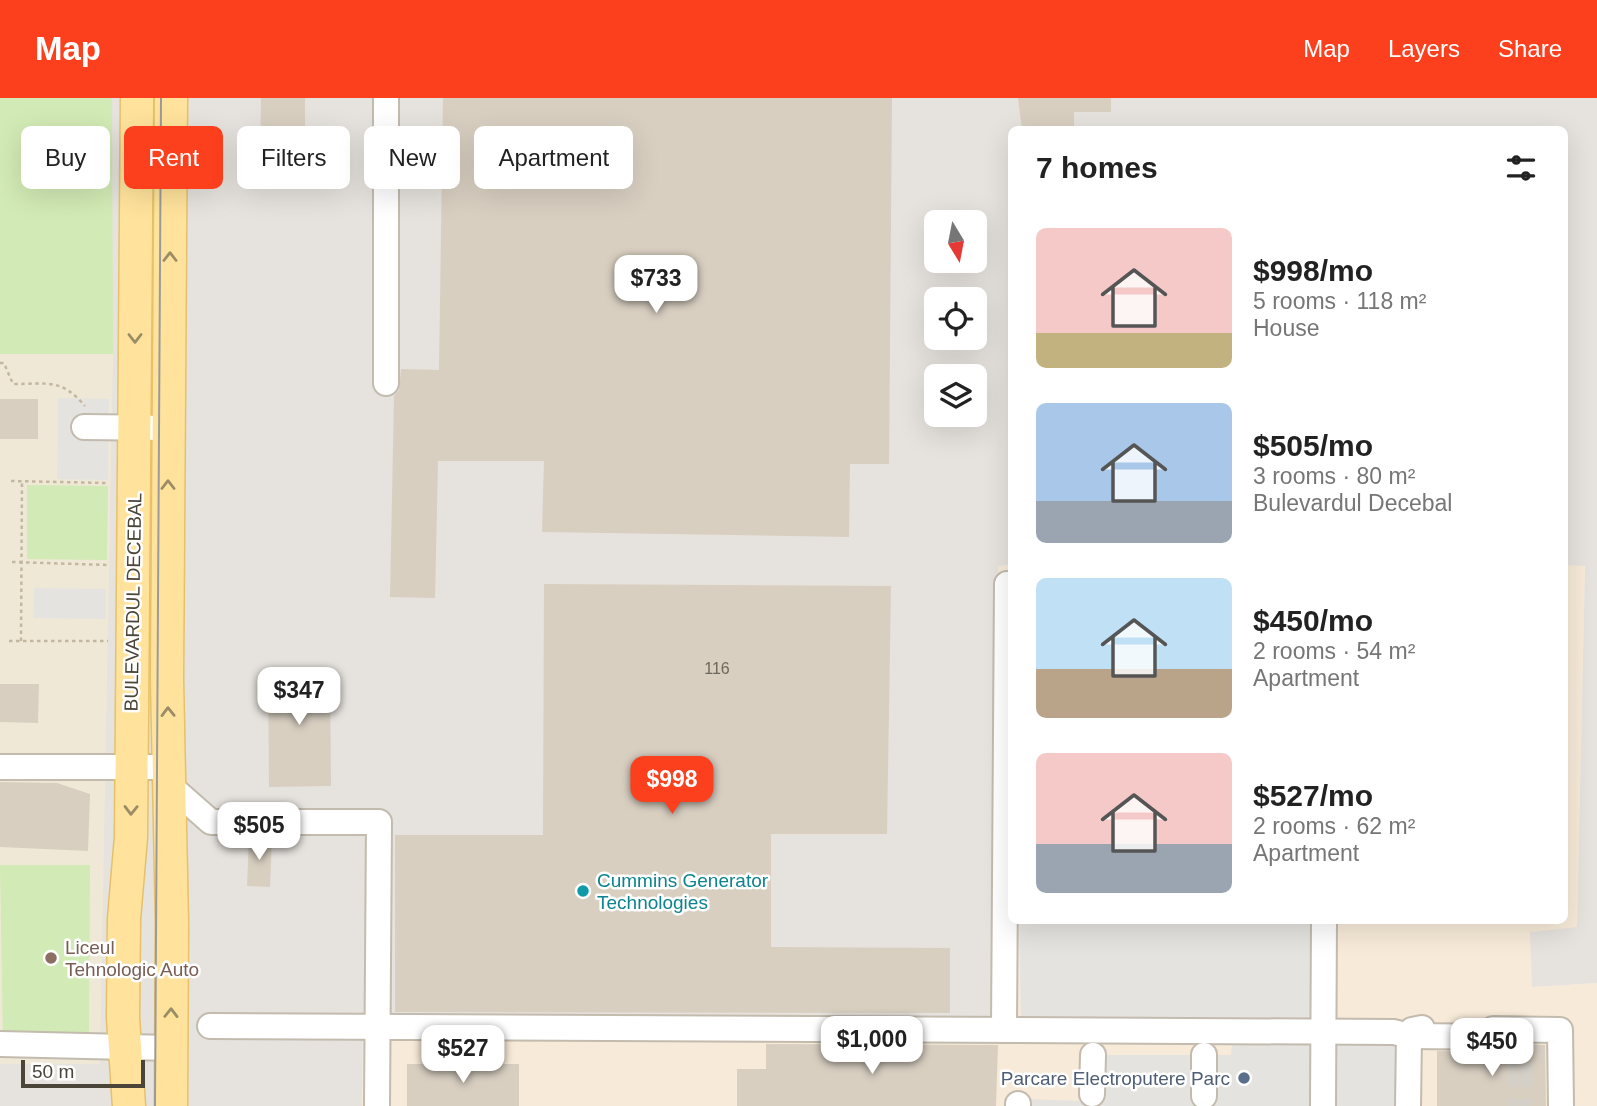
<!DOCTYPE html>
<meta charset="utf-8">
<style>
:root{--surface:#fff;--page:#f2f2f2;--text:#222;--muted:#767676;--accent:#fc3f1d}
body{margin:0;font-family:Helvetica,sans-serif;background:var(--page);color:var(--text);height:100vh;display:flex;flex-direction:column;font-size:26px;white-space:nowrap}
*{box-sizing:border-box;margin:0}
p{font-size:23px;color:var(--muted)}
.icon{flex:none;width:38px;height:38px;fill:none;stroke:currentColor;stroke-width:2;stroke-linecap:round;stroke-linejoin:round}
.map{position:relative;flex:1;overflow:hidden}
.panel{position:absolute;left:1008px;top:28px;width:560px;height:798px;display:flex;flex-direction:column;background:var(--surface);border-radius:10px;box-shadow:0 7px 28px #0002}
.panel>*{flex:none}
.top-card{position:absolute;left:21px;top:28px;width:665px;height:63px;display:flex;gap:14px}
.needle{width:46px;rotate:170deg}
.controls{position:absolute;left:924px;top:112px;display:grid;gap:14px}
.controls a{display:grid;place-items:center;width:63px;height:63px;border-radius:10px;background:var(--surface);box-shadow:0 7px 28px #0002;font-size:35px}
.scale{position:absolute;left:21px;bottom:18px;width:124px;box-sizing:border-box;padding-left:7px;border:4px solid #4b4439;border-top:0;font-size:19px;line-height:24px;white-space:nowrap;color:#4b4439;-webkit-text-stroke:5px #fff;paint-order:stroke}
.price{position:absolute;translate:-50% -60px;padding:0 16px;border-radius:14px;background:#fff;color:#222;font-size:23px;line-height:46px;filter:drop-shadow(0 2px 4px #0008)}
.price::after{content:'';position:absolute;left:50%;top:42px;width:21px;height:16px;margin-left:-10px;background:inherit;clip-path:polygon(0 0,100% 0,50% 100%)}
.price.current{background:var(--accent);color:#fff}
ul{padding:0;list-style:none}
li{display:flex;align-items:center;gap:21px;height:175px;padding:0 28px}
li span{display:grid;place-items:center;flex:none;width:196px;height:140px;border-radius:10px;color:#555}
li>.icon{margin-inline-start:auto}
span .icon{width:84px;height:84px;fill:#fffc;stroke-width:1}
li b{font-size:30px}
h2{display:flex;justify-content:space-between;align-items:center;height:84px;padding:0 28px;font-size:30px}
.tag{padding:0 24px;border-radius:10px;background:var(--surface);box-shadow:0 7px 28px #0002;font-size:24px;line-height:63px}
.tag.current{background:var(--accent);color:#fff}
header{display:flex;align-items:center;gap:42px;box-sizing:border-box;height:98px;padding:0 35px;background:var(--accent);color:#fff}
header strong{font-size:33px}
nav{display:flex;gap:38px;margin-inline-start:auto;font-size:24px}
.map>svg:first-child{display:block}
.commercial{fill:#f7ead8}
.industrial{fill:#e6e2dd;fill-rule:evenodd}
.education{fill:#efe8d6}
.green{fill:#d2eab5}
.parking{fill:#e5e3e0}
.building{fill:#d8cfc1}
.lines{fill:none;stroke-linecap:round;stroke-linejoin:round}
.minor-tunnel{stroke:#d4d0c8;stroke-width:24;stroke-dasharray:24 12;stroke-linecap:butt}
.minor-casing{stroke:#c2bbae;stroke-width:28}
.major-casing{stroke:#e6c16a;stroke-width:35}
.path{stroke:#c4b79f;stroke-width:2.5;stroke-dasharray:3.5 3.5;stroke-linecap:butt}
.minor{stroke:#fff;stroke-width:24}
.major{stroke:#ffe39c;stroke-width:32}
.tram{stroke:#9a9a9a;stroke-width:2}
.oneway{stroke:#9c8c66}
.culture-dot{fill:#0f9aa8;stroke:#fff;stroke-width:2.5}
.education-dot{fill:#8d6e63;stroke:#fff;stroke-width:2.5}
.service-dot{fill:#5c6f8a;stroke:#fff;stroke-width:2.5}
.labels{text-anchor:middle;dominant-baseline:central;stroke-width:5;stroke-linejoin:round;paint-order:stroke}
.number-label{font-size:16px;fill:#6e675b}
.street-label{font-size:19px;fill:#4b4439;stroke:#fff}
.culture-label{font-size:19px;fill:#0d838f;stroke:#fff;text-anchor:start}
.education-label{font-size:19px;fill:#785e54;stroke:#fff;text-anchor:start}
.service-label{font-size:19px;fill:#4e5e75;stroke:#fff;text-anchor:end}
</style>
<header>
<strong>Map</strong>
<nav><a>Map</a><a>Layers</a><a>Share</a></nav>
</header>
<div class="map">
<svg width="1597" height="1008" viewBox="0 0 1597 1008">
<rect width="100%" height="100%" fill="#f6f3ec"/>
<path class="commercial" d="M1565 467H1585L1577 830 1531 834 1532 889 1597 885V1008H362L363 930 997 645 998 468H1012V822H1564Z"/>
<path class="industrial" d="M0 0H1597V885L1532 889 1530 834 1577 829 1585 468 1564 467V32H1012V467L998 468 997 645 1004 932 363 931 362 1008H0ZM936 124H975V163H936ZM936 201H975V240H936ZM936 278H975V317H936Z"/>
<path class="education" d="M0 256H113L100 966H0Z"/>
<g class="green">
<path d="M0 0H112L113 256H0Z"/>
<path d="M27 387 108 388 107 462 27 461Z"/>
<path d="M0 767H90L89 943H3Z"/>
</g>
<g class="parking">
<path d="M58 300 109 301 108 382 57 381Z"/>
<path d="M34 490 106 491V521L33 520Z"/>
<path d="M1019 823H1311V923L1021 925Z"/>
<path d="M1396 936 1395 1008H1018L1026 1001 1083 1003 1093 957H1231L1233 937Z"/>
</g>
<g class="building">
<path d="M261 0H305V59H260Z"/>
<path d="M443 0H892L889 366H850L849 439 542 434 544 363H438L435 500 390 499 394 298 399 292 401 271 439 272Z"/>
<path d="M1018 0H1111V14H1074V32H1022Z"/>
<rect x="0" y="301" width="38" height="40"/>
<path d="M544 486 891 488 887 736H771V849L950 850V915L395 914V737H543Z"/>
<path d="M268 569H330L331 688 269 689Z"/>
<path d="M0 586H39L38 625 0 624Z"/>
<path d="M0 684 57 685 90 696 88 753 0 749Z"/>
<path d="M249 740 272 741 270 789 247 788Z"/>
<path d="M766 946 998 947 996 1008H737V971H766Z"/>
<path d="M1523 946 1545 947 1546 1008H1437V953L1510 954Z"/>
<rect x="407" y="966" width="112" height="42"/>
</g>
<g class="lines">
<path class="minor-tunnel" d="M1510 939 1521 940 1520 1008"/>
<g class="minor-casing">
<g id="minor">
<path d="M386 285V0"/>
<path d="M84 329 169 330"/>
<path d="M0 669H169"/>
<path d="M170 688 211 724H379L377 1008"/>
<path d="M210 928 1394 934 1409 938 1510 939"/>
<path d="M1493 931 1560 932 1561 1008"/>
<path d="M1004 932 1007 486"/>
<path d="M0 946 171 950"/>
<path d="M1092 996 1093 957"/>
<path d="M1204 998V957"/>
<path d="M1018 1008V1006"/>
<path d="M1323 1008 1324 822"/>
<path d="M1408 1008 1409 938 1412 932 1422 930"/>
</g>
</g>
<g class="major-casing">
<g id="major">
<path d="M129 1008 123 920 124 821 131 739 137 0"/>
<path d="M171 1008 172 825 167 581 171 0"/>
</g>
</g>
<g class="path">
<path d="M0 265H4L13 286C48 286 61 280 85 308"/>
<path d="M11 383 108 385"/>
<path d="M12 464 108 467"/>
<path d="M9 543H108"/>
<path d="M21 543 22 383"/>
</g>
<use href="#minor" class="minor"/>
<use href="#major" class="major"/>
<path class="tram" d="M155 1008 161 0"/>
</g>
<defs><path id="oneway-chevron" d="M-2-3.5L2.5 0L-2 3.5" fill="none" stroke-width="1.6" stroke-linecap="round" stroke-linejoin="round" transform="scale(1.75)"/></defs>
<g class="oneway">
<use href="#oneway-chevron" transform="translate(170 159) rotate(-90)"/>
<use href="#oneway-chevron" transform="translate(135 240) rotate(90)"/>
<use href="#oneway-chevron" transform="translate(168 387) rotate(-90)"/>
<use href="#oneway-chevron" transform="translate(168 614) rotate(-91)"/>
<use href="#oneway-chevron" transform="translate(131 712) rotate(91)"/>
<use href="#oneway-chevron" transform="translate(171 915) rotate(-89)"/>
</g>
<circle class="culture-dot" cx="583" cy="793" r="7"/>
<circle class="education-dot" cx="51" cy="860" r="7"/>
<circle class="service-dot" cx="1244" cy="980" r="7"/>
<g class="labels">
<g class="number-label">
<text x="717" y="570">116</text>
</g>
<g class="street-label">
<text transform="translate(133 504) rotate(-89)">BULEVARDUL DECEBAL</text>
</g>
<g class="culture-label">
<text x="597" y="782">Cummins Generator<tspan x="597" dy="22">Technologies</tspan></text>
</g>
<g class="education-label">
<text x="65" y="849">Liceul<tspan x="65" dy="22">Tehnologic Auto</tspan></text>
</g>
<g class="service-label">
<text x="1230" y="980">Parcare Electroputere Parc</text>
</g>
</g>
</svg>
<div class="controls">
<a><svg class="needle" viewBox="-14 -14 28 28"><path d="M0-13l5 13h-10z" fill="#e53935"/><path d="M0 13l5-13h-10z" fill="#767676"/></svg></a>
<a><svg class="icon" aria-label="locate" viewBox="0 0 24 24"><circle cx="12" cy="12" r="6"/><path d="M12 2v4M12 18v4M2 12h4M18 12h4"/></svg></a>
<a><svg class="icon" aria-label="layers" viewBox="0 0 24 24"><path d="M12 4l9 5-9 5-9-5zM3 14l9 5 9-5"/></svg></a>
</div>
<div class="scale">50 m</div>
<b class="price" style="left:656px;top:217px">$733</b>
<b class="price" style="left:299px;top:629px">$347</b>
<b class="price current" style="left:672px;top:718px">$998</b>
<b class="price" style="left:259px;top:764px">$505</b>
<b class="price" style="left:872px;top:978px">$1,000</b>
<b class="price" style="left:1492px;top:980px">$450</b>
<b class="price" style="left:463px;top:987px">$527</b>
<div class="top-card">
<a class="tag">Buy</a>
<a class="tag current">Rent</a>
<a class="tag">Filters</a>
<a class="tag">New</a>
<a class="tag">Apartment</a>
</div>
<section class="panel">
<h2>7 homes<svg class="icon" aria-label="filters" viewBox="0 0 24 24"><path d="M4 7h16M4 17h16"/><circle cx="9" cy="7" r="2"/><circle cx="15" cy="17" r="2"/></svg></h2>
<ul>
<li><span style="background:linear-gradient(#f6c9c9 75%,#c2b280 0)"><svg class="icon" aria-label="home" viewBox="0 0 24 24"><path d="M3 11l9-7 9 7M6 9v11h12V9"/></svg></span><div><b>$998/mo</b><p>5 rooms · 118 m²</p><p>House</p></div></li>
<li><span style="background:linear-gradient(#a9c7e8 70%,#9aa5b1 0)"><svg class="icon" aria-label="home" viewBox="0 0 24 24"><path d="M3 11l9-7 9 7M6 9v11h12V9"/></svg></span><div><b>$505/mo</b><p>3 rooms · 80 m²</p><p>Bulevardul Decebal</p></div></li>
<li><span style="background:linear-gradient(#bfe0f5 65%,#b9a48a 0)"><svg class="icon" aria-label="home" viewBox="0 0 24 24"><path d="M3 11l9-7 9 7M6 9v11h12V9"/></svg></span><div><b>$450/mo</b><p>2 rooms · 54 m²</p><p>Apartment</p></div></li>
<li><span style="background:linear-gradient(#f6c9c9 65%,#9aa5b1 0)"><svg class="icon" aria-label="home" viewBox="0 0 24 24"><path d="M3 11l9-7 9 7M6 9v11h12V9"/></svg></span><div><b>$527/mo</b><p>2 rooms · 62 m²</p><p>Apartment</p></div></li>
</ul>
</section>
</div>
